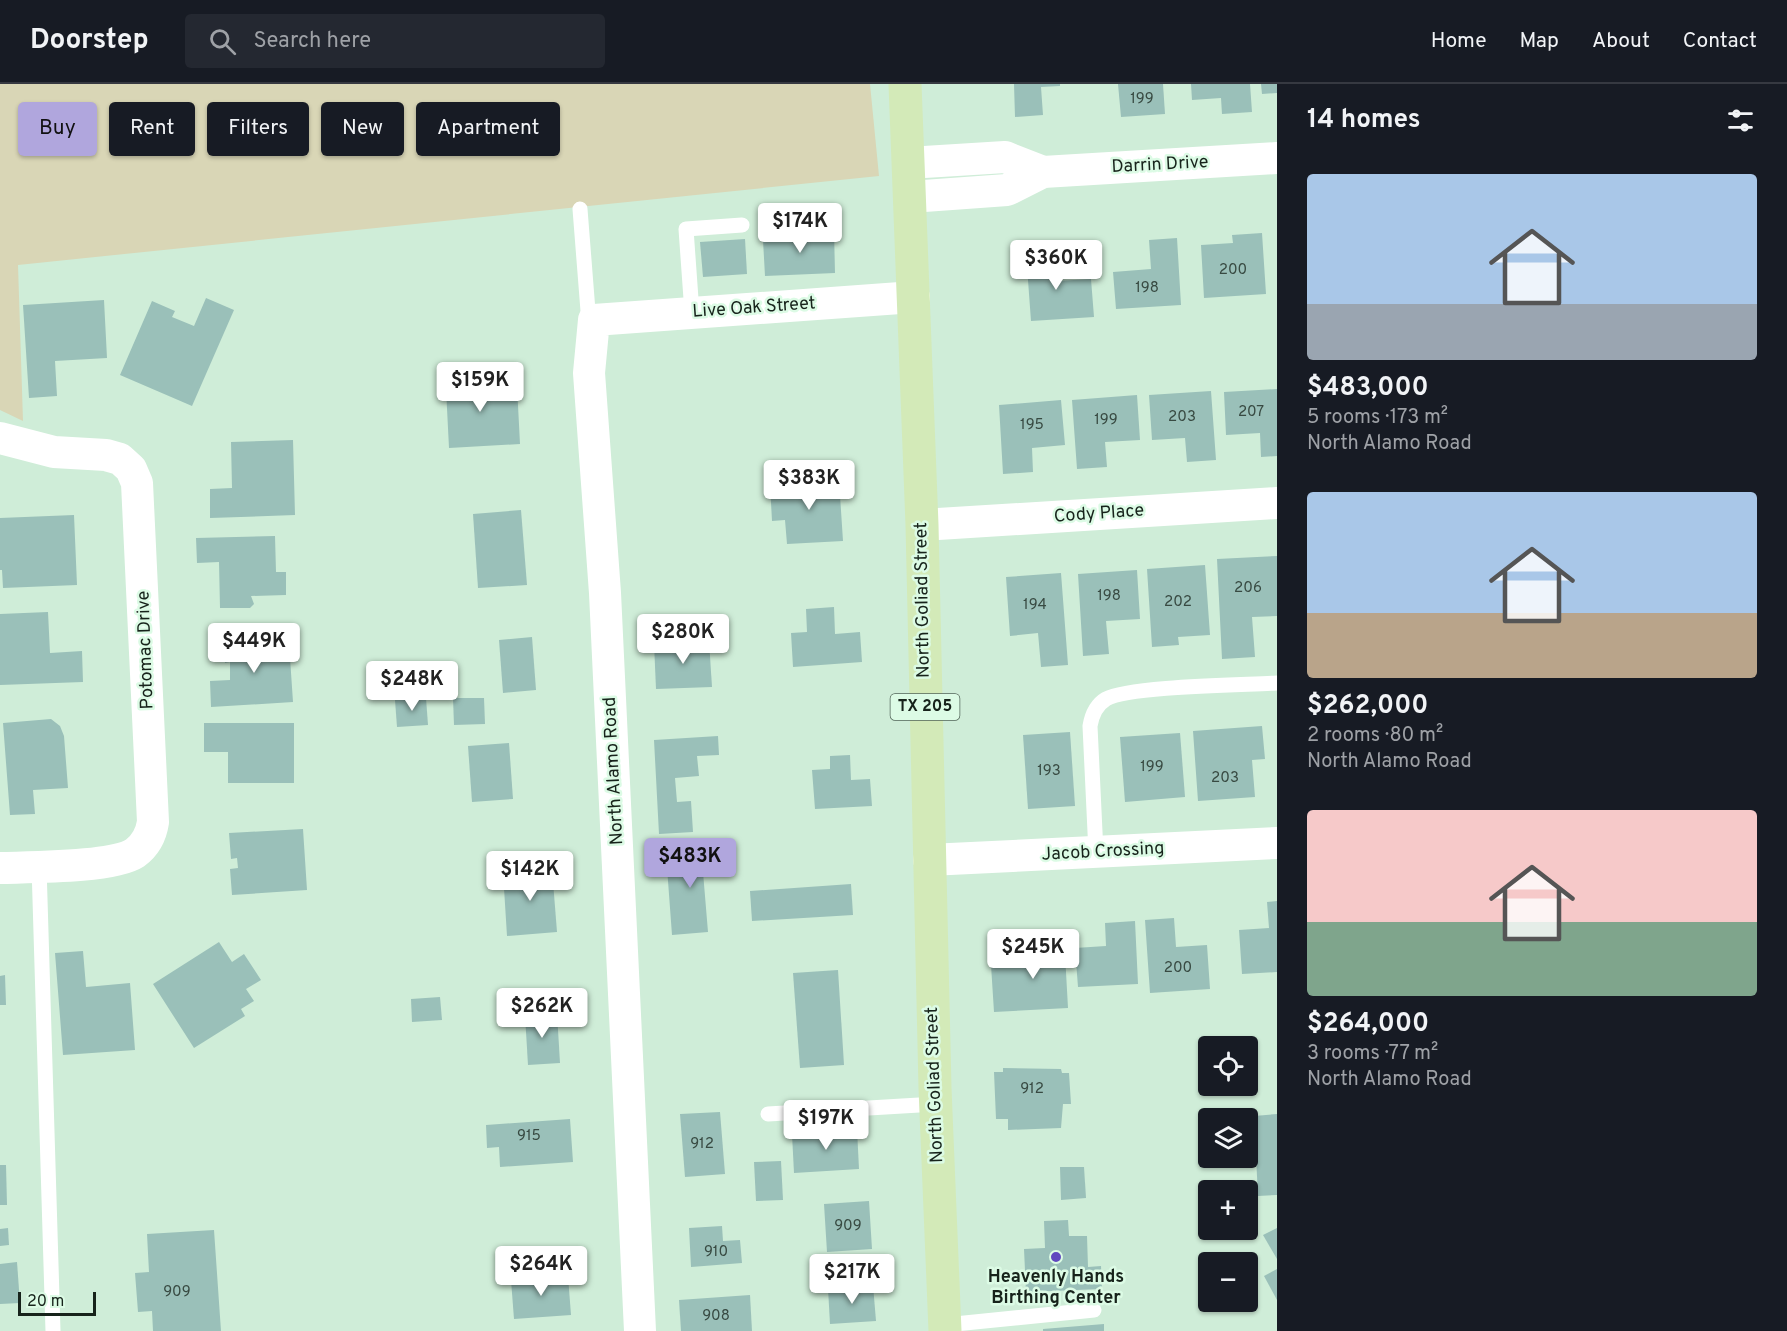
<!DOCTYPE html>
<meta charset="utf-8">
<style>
:root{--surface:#171b24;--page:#242831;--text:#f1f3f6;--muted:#9ea1a6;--line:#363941;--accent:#b0a6dd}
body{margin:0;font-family:Overpass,sans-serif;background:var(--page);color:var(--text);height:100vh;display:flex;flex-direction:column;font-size:22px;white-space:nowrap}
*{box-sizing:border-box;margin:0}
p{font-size:20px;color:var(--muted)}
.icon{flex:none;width:33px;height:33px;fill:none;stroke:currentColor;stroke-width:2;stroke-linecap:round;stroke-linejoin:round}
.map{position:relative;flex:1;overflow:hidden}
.details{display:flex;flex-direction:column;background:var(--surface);width:510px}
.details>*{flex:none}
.top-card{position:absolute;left:18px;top:18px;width:570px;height:54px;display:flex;gap:12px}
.controls{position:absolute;left:1198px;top:952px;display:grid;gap:12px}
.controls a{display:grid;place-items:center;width:60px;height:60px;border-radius:6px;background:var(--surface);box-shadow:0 2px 4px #0004;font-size:30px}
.scale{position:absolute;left:18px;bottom:15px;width:78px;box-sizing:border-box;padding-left:6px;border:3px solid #17231b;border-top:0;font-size:16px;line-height:21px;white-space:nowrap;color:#17231b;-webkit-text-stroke:4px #dcfbe5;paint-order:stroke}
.price{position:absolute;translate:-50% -51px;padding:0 14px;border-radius:6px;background:#fff;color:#222;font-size:20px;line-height:39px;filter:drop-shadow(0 2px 3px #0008)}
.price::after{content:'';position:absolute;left:50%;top:36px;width:18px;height:14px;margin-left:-9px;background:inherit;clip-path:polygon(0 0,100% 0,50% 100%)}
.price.active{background:var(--accent);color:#111}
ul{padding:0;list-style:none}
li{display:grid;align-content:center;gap:12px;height:318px;padding:0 30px}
li span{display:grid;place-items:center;height:186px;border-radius:6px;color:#555}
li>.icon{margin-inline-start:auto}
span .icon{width:108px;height:108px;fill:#fffc;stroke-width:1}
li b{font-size:26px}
h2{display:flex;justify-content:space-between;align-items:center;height:72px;padding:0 30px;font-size:26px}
.chip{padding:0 21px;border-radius:6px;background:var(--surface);box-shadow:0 2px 4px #0004;font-size:21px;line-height:54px}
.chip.active{background:var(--accent);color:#111}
header{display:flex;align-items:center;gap:36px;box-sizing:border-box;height:84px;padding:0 30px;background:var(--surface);border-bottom:2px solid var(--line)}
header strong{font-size:28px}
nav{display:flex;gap:33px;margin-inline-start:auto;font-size:21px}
.search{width:420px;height:54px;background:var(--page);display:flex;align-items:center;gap:15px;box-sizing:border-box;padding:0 21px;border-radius:6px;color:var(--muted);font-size:22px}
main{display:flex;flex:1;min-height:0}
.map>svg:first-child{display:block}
.green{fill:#d9d6b6}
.building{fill:#9ac0b9}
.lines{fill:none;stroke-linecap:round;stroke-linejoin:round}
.service{stroke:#fff;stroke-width:15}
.minor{stroke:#fff;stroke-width:32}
.primary{stroke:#d3eab8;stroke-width:33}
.poi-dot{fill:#6047bf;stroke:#dcfbe5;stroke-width:2}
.labels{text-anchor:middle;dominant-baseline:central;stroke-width:5;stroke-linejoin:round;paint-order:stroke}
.number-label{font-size:15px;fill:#384a42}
.shield{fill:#dcfbe5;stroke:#526458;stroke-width:1.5}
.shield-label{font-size:16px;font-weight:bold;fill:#17231b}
.street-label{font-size:18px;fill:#17231b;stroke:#dcfbe5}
.poi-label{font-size:18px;font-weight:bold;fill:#17231b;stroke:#dcfbe5}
</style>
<header>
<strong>Doorstep</strong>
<div class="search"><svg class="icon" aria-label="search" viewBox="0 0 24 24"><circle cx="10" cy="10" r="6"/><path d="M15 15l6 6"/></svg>Search here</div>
<nav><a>Home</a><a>Map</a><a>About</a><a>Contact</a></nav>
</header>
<main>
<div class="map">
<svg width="1277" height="1247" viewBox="0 0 1277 1247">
<rect width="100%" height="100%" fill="#cfedd8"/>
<path class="green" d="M0 0H870L879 92 18 181 23 337 0 326Z"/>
<g class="building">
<path d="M1014 0H1060V2L1041 3 1043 31 1015 33Z"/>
<path d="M1118 0H1163L1165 30 1121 33Z"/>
<path d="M1191 0H1250L1252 28 1222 30 1221 14 1192 16Z"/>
<path d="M1261 0H1277V9L1262 10Z"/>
<path d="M834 146 835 189 765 192 763 156 779 155V148Z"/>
<path d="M1262 149 1266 210 1204 214 1201 161 1233 159 1232 151Z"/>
<path d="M1177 154 1181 221 1116 225 1113 188 1151 185 1149 156Z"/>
<path d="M745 155 747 190 703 193 700 158Z"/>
<path d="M1055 167 1057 197 1091 195 1094 233 1031 237 1026 169Z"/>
<path d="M206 214 234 226 192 322 120 291 152 217 175 227 172 233 194 242Z"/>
<path d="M104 216 107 274 55 277 57 312 29 314 23 221Z"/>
<path d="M467 284 468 305 517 302 520 360 449 364 445 285Z"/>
<path d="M1277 305V372L1261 373 1260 349 1226 351 1224 308Z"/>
<path d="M1211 307 1216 376 1187 378 1185 354 1152 356 1149 311Z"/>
<path d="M1137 311 1140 356 1105 358 1107 383 1077 385 1072 316Z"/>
<path d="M1061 316 1065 361 1032 364 1033 388 1003 390 999 321Z"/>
<path d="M293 356 295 431 210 434V405L232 404 231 358Z"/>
<path d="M839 396 843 457 787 460 785 436 772 437 770 400Z"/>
<path d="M521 426 527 501 478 504 473 430Z"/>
<path d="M74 431 77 501 3 504 2 486H0V434Z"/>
<path d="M275 452 276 488H286V511L251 512 254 520 250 524H220L219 478 197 479 196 454Z"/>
<path d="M1277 472V532L1252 533 1255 573 1222 575 1217 475Z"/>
<path d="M1205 481 1210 551 1178 553 1179 561 1152 563 1147 485Z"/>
<path d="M1137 486 1140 535 1106 537 1109 570 1083 572 1078 490Z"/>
<path d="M1061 489 1068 581 1041 583 1038 549 1010 552 1006 493Z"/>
<path d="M834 523 835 550 860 548 862 578 793 583 791 549 807 548 806 525Z"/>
<path d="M48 528 50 569 82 567 83 598 0 601V530Z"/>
<path d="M258 548 259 561 289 559 293 618 211 623 210 597 230 596V578L225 579 224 565 230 564 229 550Z"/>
<path d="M532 553 536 606 503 609 499 556Z"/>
<path d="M709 557 712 603 656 605 654 559Z"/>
<path d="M426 614 428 641 397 643 395 616Z"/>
<path d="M453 614H484L485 640 454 641Z"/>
<path d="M51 635 60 642 64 652 68 704 33 706 35 730 10 731 3 639Z"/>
<path d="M204 639H294V699H228V668H204Z"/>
<path d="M1262 642 1265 675 1252 676 1255 713 1198 717 1193 647Z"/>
<path d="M1070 648 1075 722 1028 725 1023 651Z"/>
<path d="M1180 649 1185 713 1125 718 1120 653Z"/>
<path d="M718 652 719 671 697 672 699 692 675 694 677 718 691 717 693 748 659 750 654 656Z"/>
<path d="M509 659 513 715 472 718 468 662Z"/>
<path d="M850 671 851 696 870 695 872 722 815 725 812 686 830 685V672Z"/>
<path d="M303 745 307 806 232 811 230 785 238 784 237 774 231 775 229 749Z"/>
<path d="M721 766 723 787 703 788 708 848 672 851 666 770Z"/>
<path d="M552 785 557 848 507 852 503 788Z"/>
<path d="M851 800 853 831 752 837 750 807Z"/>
<path d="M1277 817V888L1242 890 1239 846 1269 844 1267 818Z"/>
<path d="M1174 834 1176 863 1207 861 1210 905 1150 909 1145 836Z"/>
<path d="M1135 837 1138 900 1078 903 1075 864 1106 862 1105 839Z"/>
<path d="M1064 852 1068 924 994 928 991 881 1033 878 1032 854Z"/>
<path d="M219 858 232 878 244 870 261 896 246 905 254 917 241 925 245 932 194 964 153 900Z"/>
<path d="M83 867 86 903 130 899 135 966 63 971 55 869Z"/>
<path d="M838 886 844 981 800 984 793 889Z"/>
<path d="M5 891 6 921H0V892Z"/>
<path d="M440 913 442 936 412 938 411 915Z"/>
<path d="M557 929 560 979 528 981 525 931Z"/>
<path d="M1003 984 1061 985 1062 989H1069L1071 1020H1063L1061 1044 1008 1046V1035H996L994 988H1003Z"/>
<path d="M720 1028 725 1090 685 1093 680 1030Z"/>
<path d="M1277 1030V1111L1258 1112 1254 1032Z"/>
<path d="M570 1035 573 1078 500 1083 499 1063 487 1064 486 1041Z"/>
<path d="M857 1045 859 1085 794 1089 792 1050Z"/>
<path d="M781 1077 783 1116 756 1117 754 1078Z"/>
<path d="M0 1081H6L7 1121H0Z"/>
<path d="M1060 1083H1084L1086 1114 1061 1116Z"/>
<path d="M869 1117 872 1165 827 1168 824 1120Z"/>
<path d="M1068 1136 1069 1152H1087L1088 1183 1101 1182 1102 1205 1026 1208 1024 1165 1045 1164 1044 1137Z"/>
<path d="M722 1142 723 1157 740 1156 742 1179 691 1183 689 1144Z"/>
<path d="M8 1144 9 1161 0 1162V1145Z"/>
<path d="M1277 1144V1175L1263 1151Z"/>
<path d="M214 1146 221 1247H153L152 1227 138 1228 135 1189 149 1188 147 1150Z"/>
<path d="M17 1178 20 1219 0 1220V1180Z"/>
<path d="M1277 1185V1216L1264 1192Z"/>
<path d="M568 1192 571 1231 514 1235 511 1196Z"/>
<path d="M873 1201 876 1237 830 1240 828 1204Z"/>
<path d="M750 1211 752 1247H681L679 1216Z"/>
<path d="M1104 1240V1247H1043V1245Z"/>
</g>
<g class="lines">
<g class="service">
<path d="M580 125 588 227 594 236"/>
<path d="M692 229 686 145 742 141"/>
<path d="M1096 769 1090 642C1092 630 1096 621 1106 615 1129 602 1244 601 1277 599"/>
<path d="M39 782 53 1247"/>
<path d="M768 1030 936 1020"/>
<path d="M945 1241 1094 1226"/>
</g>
<g class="minor">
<path d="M908 79 1005 73 1043 88"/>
<path d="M910 113 1007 106 1043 88 1277 74"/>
<path d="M0 354 54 368 106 371 120 375 131 385 137 399 153 738C151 751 146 761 135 769 112 784 30 783 0 784"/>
<path d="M922 441 1277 419"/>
<path d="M929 776 1277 759"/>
<path d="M640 1247 605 509 589 289 594 236 914 213"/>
</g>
<path class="primary" d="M905 0 922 441 935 1004 945 1247"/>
</g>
<circle class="poi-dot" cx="1056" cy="1173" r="6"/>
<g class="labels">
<g class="number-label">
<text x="1142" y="15">199</text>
<text x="1233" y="186">200</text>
<text x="1147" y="204">198</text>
<text x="1251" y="328">207</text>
<text x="1182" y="333">203</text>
<text x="1106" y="336">199</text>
<text x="1032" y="341">195</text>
<text x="1248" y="504">206</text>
<text x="1109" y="512">198</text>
<text x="1178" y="518">202</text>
<text x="1035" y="521">194</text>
<text x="1152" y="683">199</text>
<text x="1049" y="687">193</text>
<text x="1225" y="694">203</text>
<text x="1178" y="884">200</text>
<text x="1032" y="1005">912</text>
<text x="529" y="1052">915</text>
<text x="702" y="1060">912</text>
<text x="848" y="1142">909</text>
<text x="716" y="1168">910</text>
<text x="177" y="1208">909</text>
<text x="716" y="1232">908</text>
</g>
<rect class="shield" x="890.5" y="610" width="69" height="26" rx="4.5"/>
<g class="shield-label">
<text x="925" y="623">TX 205</text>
</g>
<g class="street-label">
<text transform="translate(1160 81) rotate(-3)">Darrin Drive</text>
<text transform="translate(754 224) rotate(-4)">Live Oak Street</text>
<text transform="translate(1099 430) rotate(-4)">Cody Place</text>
<text transform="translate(923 516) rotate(-91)">North Goliad Street</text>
<text transform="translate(146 566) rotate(-92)">Potomac Drive</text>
<text transform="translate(614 687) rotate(-93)">North Alamo Road</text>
<text transform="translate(1103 768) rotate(-3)">Jacob Crossing</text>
<text transform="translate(935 1001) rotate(-92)">North Goliad Street</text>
</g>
<g class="poi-label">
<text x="1056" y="1193">Heavenly Hands<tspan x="1056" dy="21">Birthing Center</tspan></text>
</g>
</g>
</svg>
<div class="controls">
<a><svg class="icon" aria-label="locate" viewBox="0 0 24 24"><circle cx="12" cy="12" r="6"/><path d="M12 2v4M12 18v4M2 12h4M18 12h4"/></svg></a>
<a><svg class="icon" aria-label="layers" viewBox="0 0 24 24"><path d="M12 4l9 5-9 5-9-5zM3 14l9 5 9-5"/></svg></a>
<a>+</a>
<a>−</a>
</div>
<div class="scale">20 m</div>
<b class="price" style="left:800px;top:170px">$174K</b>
<b class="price" style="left:1056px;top:207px">$360K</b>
<b class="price" style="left:480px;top:329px">$159K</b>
<b class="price" style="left:809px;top:427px">$383K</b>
<b class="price" style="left:683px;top:581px">$280K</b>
<b class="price" style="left:254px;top:590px">$449K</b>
<b class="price" style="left:412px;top:628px">$248K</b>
<b class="price active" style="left:690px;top:805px">$483K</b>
<b class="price" style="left:530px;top:818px">$142K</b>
<b class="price" style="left:1033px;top:896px">$245K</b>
<b class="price" style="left:542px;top:955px">$262K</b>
<b class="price" style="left:826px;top:1067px">$197K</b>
<b class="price" style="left:541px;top:1213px">$264K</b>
<b class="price" style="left:852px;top:1221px">$217K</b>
<div class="top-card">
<a class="chip active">Buy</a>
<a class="chip">Rent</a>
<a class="chip">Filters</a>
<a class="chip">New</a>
<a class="chip">Apartment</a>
</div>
</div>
<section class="details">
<h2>14 homes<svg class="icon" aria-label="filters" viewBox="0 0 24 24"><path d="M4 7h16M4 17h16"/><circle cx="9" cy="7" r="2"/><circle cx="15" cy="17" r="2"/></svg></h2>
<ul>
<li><span style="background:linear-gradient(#a9c7e8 70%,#9aa5b1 0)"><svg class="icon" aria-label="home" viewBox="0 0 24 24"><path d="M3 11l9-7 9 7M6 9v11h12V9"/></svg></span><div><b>$483,000</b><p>5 rooms · 173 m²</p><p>North Alamo Road</p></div></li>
<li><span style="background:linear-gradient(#a9c7e8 65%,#b9a48a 0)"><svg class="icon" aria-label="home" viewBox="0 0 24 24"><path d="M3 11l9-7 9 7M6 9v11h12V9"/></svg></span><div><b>$262,000</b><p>2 rooms · 80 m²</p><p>North Alamo Road</p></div></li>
<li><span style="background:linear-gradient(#f6c9c9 60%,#7fa58c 0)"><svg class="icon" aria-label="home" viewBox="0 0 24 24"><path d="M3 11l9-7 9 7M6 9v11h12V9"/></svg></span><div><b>$264,000</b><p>3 rooms · 77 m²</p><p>North Alamo Road</p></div></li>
</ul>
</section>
</main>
